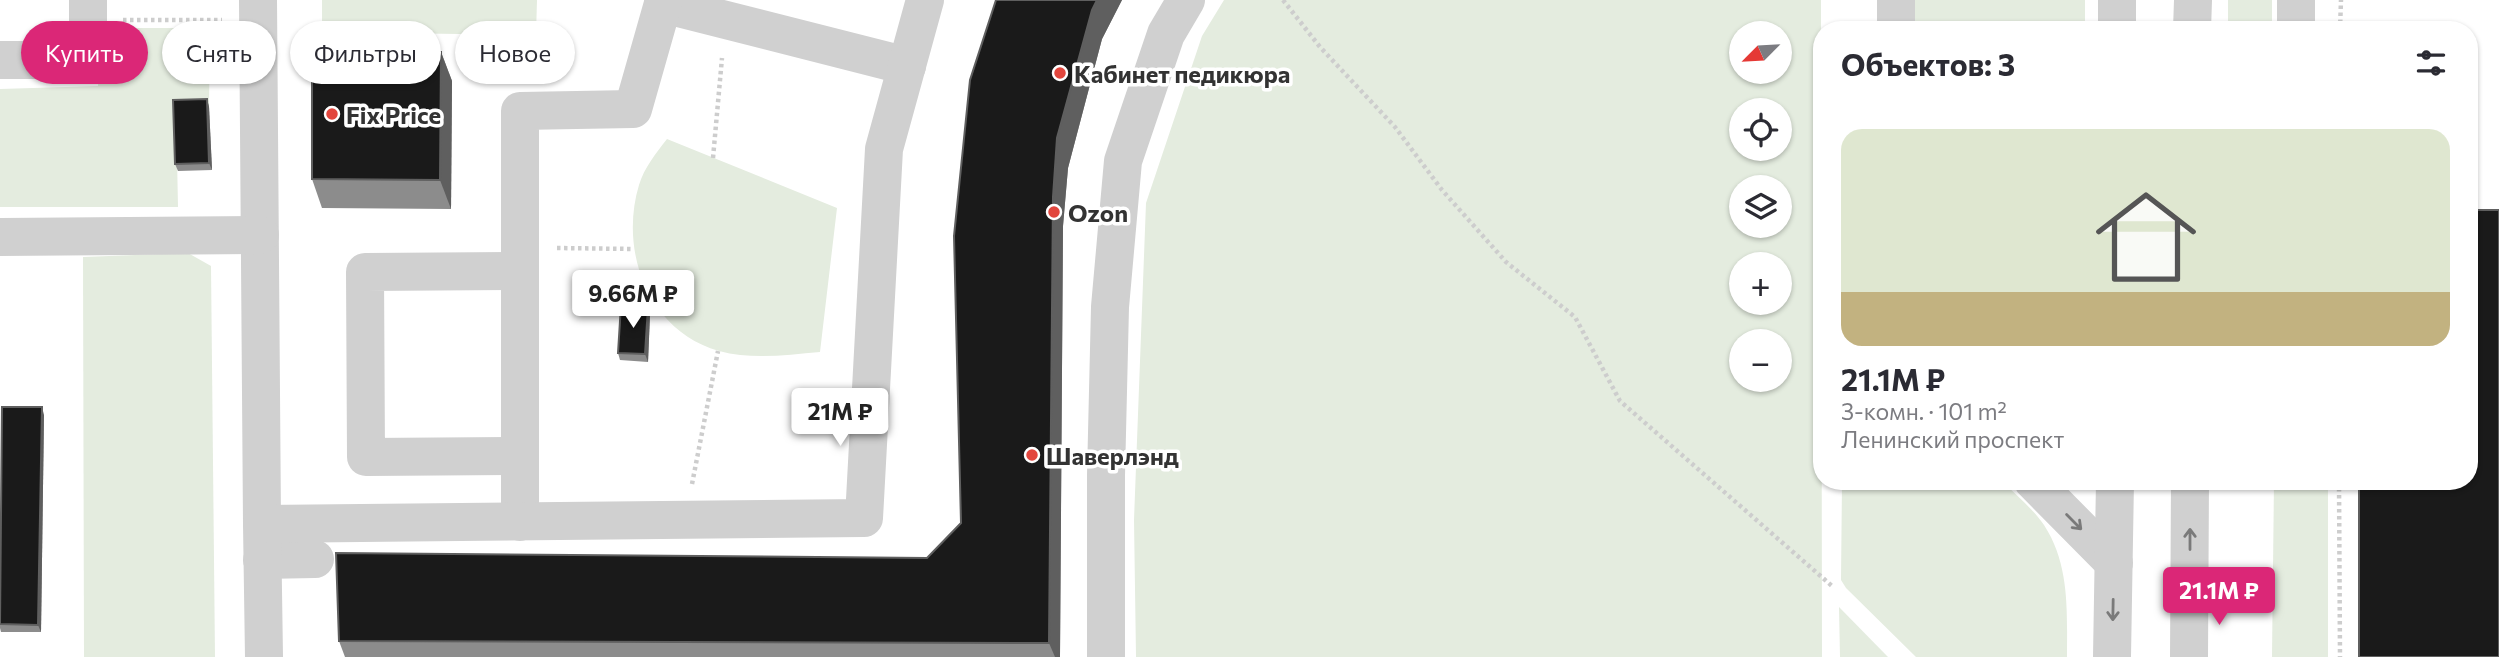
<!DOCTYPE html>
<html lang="ru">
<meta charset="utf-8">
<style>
:root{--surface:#fff;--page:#f7f7f7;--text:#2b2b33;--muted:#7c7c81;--line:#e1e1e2;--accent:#db2777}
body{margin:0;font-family:Commissioner,sans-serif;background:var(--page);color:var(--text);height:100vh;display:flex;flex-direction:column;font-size:26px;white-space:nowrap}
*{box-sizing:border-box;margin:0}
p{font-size:23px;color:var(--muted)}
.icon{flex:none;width:38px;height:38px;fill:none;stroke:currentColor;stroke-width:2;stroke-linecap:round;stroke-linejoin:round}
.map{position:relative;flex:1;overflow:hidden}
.side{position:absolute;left:1813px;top:21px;width:665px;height:469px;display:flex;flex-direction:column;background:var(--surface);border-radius:28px;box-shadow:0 2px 5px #0004}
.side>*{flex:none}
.hud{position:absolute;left:21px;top:21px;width:665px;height:63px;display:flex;gap:14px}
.needle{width:46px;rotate:246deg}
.controls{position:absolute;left:1729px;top:21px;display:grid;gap:14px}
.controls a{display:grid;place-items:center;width:63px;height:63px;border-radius:50%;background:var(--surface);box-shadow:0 2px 5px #0004;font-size:35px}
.price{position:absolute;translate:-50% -60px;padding:0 16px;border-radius:7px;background:#fff;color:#222;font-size:23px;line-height:46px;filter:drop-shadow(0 2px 4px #0008)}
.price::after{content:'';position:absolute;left:50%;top:42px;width:21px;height:16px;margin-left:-10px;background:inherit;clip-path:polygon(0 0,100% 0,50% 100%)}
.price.on{background:var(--accent);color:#fff}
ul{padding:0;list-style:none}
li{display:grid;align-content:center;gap:14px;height:371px;padding:0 28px}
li+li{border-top:2px solid var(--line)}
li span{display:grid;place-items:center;height:217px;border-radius:21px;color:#555}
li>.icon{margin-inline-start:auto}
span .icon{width:126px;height:126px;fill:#fffc;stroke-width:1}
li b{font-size:30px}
h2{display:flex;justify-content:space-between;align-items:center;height:84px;padding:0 28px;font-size:30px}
.chip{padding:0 24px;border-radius:32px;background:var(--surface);box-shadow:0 2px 5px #0004;font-size:24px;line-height:63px}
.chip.on{background:var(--accent);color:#fff}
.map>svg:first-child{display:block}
.green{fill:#e4ecdf;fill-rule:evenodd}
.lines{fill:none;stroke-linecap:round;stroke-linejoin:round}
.path{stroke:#cdcdcd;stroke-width:4.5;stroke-dasharray:3.5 3.5;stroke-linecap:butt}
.minor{stroke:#d0d0d0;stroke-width:38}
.wall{fill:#8c8c8c}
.shaded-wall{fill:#5f5f5f}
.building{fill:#1a1a1a;stroke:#5f5f5f;stroke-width:2}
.oneway{stroke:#7a7a7a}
.poi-dot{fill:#e2463d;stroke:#fff;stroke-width:2.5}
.labels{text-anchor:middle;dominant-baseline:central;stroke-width:7;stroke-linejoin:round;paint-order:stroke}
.poi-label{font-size:24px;font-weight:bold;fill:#333;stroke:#fff;text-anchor:start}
</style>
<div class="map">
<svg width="2499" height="657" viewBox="0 0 2499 657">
<rect width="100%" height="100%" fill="#fff"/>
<g class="green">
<path d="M322 0H537L536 35 322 32Z"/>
<path d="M1224 0H1821L1822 657H1136L1134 520 1146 203 1202 36ZM1741 33H1780V72H1741ZM1741 110H1780V149H1741ZM1741 187H1780V226H1741ZM1741 264H1780V303H1741ZM1741 341H1780V380H1741Z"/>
<rect x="1913" y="0" width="172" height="30"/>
<rect x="2228" y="0" width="44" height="30"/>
<path d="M122 28H210L209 107H176L178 207H0V89L98 86 99 62H122Z"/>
<path d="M667 139 837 208 820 352C786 355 752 360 719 351 648 331 619 251 639 185 644 168 656 153 667 139Z"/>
<path d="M188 253 211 266 215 657H84L83 257Z"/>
<path d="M1842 481H2002C2016 495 2033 509 2044 525 2070 565 2067 611 2067 657H1916L1846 588 1841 580Z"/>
<path d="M2274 481H2328V657H2272Z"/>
<path d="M1839 607 1888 657H1840Z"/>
</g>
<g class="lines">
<g class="path">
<path d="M1283 0 1320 47 1395 127 1442 190 1506 262 1575 317 1620 401 1832 586"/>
<path d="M123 20H222"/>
<path d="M2340 30 2341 0"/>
<path d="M713 158 722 58"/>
<path d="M557 248 634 249"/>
<path d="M2339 481 2340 657"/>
<path d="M692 484 718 351"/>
</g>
<g class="minor">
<path d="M258 0 262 524"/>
<path d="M663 4 907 66"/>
<path d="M1896 30V0"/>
<path d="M2117 30V0"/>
<path d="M2192 30 2193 0"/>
<path d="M2296 30V0"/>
<path d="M0 60H88V0"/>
<path d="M0 237 260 235"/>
<path d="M520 271 365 272 366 457 520 456"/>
<path d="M2033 481 2114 563"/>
<path d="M520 522V111L633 109 664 0"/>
<path d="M262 560 315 559"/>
<path d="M264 657 262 524 864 518 884 149 925 0"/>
<path d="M1106 657V475L1110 307 1123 161 1166 34 1186 0"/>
<path d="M2112 657 2115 481"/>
<path d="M2189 657 2190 481"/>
</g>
</g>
<g class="wall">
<path d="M996 0H1122L1102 39 1068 168 1063 226 1060 657H345L339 641 927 558 961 523Z"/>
<path d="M441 52 452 81 451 209 322 208 312 179Z"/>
<path d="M207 99 209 107 212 170 178 171 175 164Z"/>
<path d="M650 314 648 362 620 360 618 353Z"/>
<path d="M44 415 41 632H1L0 628V531Z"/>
</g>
<g class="shaded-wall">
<path d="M1097 0H1122L1102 39 1068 168 1063 226 1060 657H1055L1049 643 1053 197 1057 138 1092 10Z"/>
<path d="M441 52 452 81 451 209 440 180Z"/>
<path d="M207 99 209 107 212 170 209 163Z"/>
<path d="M648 307 650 314 648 362 645 354Z"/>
<path d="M42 407 44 415 41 632 38 625Z"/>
</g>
<g class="building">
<path d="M996 0H1097L1092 10 1057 138 1053 197 1049 643 339 641 336 553 927 558 961 523 954 236 970 80Z"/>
<path d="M312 52H441L440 180 312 179Z"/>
<path d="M207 99 209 163 175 164 173 100Z"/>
<path d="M2469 210H2499V657H2359V481H2469Z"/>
<path d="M621 305 648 307 645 354 618 353Z"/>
<path d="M2 407H42L38 625 0 624Z"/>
</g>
<defs><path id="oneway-shaft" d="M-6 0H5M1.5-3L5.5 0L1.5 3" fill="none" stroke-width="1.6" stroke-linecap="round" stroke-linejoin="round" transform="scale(1.75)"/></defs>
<g class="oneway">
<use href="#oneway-shaft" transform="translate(2074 522) rotate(45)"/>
<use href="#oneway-shaft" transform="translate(2190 539) rotate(-90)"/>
<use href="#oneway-shaft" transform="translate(2113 610) rotate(91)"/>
</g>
<g class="poi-dot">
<circle cx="1060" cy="73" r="7"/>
<circle cx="332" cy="114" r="7"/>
<circle cx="1054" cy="212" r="7"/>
<circle cx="1032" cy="455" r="7"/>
</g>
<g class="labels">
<g class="poi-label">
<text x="1074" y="73">Кабинет педикюра</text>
<text x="346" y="114">Fix Price</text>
<text x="1068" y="212">Ozon</text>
<text x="1046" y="455">Шаверлэнд</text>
</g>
</g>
</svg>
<div class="controls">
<a><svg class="needle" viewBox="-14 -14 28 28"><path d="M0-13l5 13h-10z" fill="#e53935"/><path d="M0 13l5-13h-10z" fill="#7c7c81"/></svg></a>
<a><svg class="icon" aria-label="locate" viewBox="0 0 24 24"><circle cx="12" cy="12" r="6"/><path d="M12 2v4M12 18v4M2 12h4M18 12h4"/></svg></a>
<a><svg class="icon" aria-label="layers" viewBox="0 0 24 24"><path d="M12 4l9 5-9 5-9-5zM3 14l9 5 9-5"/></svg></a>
<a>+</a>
<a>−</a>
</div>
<b class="price" style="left:633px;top:330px">9.66M ₽</b>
<b class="price" style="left:840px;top:448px">21M ₽</b>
<b class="price on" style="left:2219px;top:627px">21.1M ₽</b>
<div class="hud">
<a class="chip on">Купить</a>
<a class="chip">Снять</a>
<a class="chip">Фильтры</a>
<a class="chip">Новое</a>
</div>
<section class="side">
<h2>Объектов: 3<svg class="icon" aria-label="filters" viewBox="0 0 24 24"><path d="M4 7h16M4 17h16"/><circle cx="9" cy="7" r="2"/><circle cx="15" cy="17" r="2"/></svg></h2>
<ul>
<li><span style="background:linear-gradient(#dfe7d0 75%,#c2b280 0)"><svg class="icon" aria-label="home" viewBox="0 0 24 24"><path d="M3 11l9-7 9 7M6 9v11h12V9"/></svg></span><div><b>21.1M ₽</b><p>3-комн. · 101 m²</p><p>Ленинский проспект</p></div></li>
</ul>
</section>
</div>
